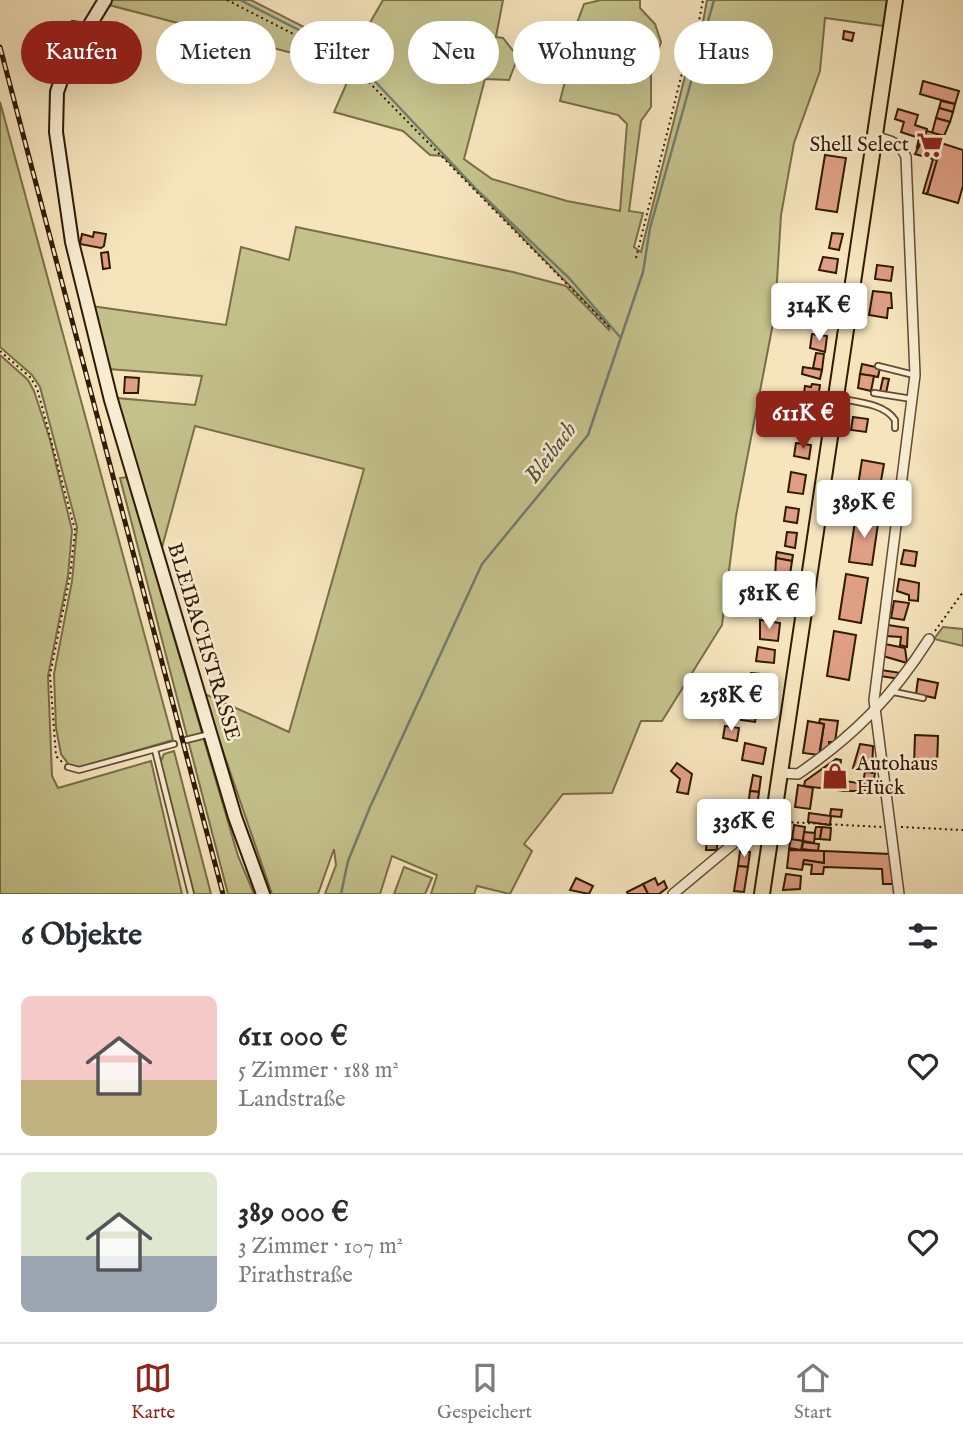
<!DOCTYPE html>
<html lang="de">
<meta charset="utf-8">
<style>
:root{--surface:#fff;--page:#f7f7f7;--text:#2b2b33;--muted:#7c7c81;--line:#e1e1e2;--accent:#8f2418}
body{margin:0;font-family:"IM FELL English",serif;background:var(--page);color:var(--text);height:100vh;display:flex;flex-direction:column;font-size:26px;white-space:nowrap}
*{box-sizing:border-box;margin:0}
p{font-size:23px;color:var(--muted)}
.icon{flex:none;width:38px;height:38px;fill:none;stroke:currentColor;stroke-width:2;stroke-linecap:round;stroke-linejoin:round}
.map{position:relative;height:894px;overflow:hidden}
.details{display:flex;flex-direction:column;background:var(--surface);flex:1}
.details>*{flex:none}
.hud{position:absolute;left:21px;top:21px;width:922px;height:63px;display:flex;gap:14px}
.price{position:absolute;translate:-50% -60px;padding:0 16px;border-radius:7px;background:#fff;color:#222;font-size:23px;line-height:46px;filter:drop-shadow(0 2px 4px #0008)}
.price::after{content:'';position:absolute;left:50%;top:42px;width:21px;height:16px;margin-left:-10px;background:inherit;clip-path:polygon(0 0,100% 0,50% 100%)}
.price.on{background:var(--accent);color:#fff}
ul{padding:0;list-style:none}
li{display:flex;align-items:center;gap:21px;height:175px;padding:0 21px}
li+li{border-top:2px solid var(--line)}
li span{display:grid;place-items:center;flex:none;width:196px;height:140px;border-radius:10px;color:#555}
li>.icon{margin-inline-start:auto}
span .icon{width:84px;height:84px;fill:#fffc;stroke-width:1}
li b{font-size:30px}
h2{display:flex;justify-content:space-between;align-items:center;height:84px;padding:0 21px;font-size:30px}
.tag{padding:0 24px;border-radius:32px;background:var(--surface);box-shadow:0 7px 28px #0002;font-size:24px;line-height:63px}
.tag.on{background:var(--accent);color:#fff}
.dock{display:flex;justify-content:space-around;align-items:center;height:98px;border-top:2px solid var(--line);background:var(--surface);font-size:19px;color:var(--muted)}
.dock a{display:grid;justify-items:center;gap:4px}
.dock .on{color:var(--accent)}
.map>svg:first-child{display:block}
.green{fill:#c4c18b;stroke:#7a6e48;stroke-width:2}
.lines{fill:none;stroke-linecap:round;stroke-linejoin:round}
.stream{stroke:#717d6c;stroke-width:2.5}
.building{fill:#e09f84;stroke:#311b05;stroke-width:2}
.service-casing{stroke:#624d33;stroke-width:8}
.minor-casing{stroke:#624d33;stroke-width:12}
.secondary-casing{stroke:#311b05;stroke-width:16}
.primary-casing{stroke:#311b05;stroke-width:18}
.path{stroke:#311b05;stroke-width:2;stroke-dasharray:2 3.5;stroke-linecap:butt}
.service{stroke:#f8edd3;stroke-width:4.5}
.minor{stroke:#f8edd3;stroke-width:9}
.secondary{stroke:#f8edd3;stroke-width:12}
.primary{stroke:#f5e4bc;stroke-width:14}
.rail-casing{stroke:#311b05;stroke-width:5}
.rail{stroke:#f8edd3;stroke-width:2.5;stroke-dasharray:8;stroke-linecap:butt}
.labels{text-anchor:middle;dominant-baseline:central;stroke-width:5;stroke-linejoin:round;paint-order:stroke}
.poi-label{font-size:21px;fill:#311b05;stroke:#f8edd3;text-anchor:end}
.street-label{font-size:21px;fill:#311b05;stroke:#f8edd3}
.water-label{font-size:23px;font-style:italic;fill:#565441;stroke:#f8edd3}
</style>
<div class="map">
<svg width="963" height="894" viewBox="0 0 963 894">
<rect width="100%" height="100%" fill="#f5e4bc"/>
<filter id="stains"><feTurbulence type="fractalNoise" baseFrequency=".00286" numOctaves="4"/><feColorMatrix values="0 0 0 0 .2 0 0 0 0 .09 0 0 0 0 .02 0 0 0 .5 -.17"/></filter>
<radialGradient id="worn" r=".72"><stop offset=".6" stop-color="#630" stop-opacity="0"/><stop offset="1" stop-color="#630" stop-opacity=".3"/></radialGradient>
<g class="green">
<path d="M112 0H251L353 52 383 0H503L496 37 503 38 518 57 509 80 485 79 464 159 492 179 567 201 620 211 627 124 618 115 560 101 567 73 563 61 584 4 601 0H640V8L655 24 661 42 651 72V107L641 121 629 211 643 213 634 247 641 252 689 60 700 38 707 0H887L884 26 825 18 820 71 794 143 781 215 775 313 736 516 722 625 662 721H641L612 793 563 794 524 844 532 851 510 894 477 886 474 894H431L437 875 392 856 380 894H325L336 865 334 849 318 894H272L203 693 289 732 364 469 195 426 161 551 116 398 195 405 202 376 108 369 91 306 226 325 241 247 289 260 296 227 513 272 566 286 609 330 610 327 443 156 430 155 403 131 334 112 353 69 109 5Z"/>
<path d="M0 102 173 740 80 767 69 765 61 754 56 728 54 674 72 581 77 527 40 387 32 375 0 347Z"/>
<path d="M0 355 28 380 34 391 50 440 72 530 68 576 48 676 52 776 58 788 151 761 182 894H0Z"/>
<path d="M127 477 238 856 254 894H228L120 478Z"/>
<path d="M943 627 963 629V646L934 639Z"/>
<path d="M174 751 211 894H193L160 763 164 754Z"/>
<path d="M404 867 432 878 425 894H394Z"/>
</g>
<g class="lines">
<g class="stream">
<path d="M240 0 352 57 477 190 570 279 620 337"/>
<path d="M341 894 348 861 370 807 482 564 588 435 643 272 650 228 714 0"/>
</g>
</g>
<g class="building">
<path d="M72 21 80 22 71 35 65 30Z"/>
<path d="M844 31 854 33 852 41 843 39Z"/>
<path d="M923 81 959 91 955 104 920 94Z"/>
<path d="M941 101 955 104 953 112 939 108Z"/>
<path d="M939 108 953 112 950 122 936 118Z"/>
<path d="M898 109 918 115 915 125 927 129 924 141 917 147 919 138 901 132 904 122 895 119Z"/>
<path d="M936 118 950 122 944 136 932 133Z"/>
<path d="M927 131 944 136 937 160 915 154Z"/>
<path d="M941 143 963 150V186L958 203 927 194Z"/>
<path d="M825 155 846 158 837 212 816 209Z"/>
<path d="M933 159 937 160 927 194 923 193Z"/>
<path d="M94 232 106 234 104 246 101 248 80 244 82 234 93 237Z"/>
<path d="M832 233 843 234 839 250 829 248Z"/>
<path d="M108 252 110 268 103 269 101 253Z"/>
<path d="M823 257 838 259 836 273 819 270Z"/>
<path d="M877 265 893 267 891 281 875 279Z"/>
<path d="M873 291 891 293 892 308H888L887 318 869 315Z"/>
<path d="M816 304 832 307 830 318 814 315Z"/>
<path d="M812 334 827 336 825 352 810 348Z"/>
<path d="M816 353 824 354 822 370 813 368Z"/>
<path d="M862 364 880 368 878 377 860 374Z"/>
<path d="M803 367 822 370 820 379 802 374Z"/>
<path d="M860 374 874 376 871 391 858 388Z"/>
<path d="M125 377 139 378 138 393H124Z"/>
<path d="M883 378 889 379 886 393 880 392Z"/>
<path d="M812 384 820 385 818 398 804 393 805 386 811 387Z"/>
<path d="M798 402 817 405 815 420 796 414Z"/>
<path d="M853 417 868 419 866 432 851 430Z"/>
<path d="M796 443 811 445 809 459 794 456Z"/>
<path d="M862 460 884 464 876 509 855 505Z"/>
<path d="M791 472 806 475 803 494 788 492Z"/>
<path d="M786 507 799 509 797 523 784 521Z"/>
<path d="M856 514 879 517 872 565 849 562Z"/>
<path d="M787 532 797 533 795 548 785 546Z"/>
<path d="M904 550 917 552 915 566 901 564Z"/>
<path d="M777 552 793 555 792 561 776 558Z"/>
<path d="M776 558 792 561 789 581 775 579Z"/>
<path d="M846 574 868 578 861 623 839 619Z"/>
<path d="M899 579 919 583 918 601 909 600V595L897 591Z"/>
<path d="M769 594 784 596 782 612 766 610Z"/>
<path d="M894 601 909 603 904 620 891 618Z"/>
<path d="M760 620 780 623 778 641 760 639Z"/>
<path d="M888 625 908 628 907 647 900 645 901 637 886 636Z"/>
<path d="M834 631 856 635 849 680 827 676Z"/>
<path d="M885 644 905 648 907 663 883 656Z"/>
<path d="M758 647 775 650 774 663 756 661Z"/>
<path d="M881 670 901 673 900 679 880 676Z"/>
<path d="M751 673 771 675 769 689 749 685Z"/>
<path d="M918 679 938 683 935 698 916 694Z"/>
<path d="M744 700 759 702 755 722 741 720Z"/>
<path d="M820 719 838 721 835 742H829V746L820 752 824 724 819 723Z"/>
<path d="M808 721 824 724 819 755 803 753Z"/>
<path d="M725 726 739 728 737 741 723 738Z"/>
<path d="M915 735 938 736 937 766H914Z"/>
<path d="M745 743 766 748 763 764 742 760Z"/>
<path d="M860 744 873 746 872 773 853 768Z"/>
<path d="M836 759 841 760 838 780 845 781 843 791 804 786 805 781Z"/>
<path d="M677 763 692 774 688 794 677 792 680 779 671 771Z"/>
<path d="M865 772 875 773 873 784 863 782Z"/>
<path d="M753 775 761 777 759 792 750 791Z"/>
<path d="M845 781 865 784V791H843Z"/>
<path d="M798 785 813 788 810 809 795 807Z"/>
<path d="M750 791 759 792 757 807 748 806Z"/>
<path d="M831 809 842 810 841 817 830 816Z"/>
<path d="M735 810 746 812 744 822 733 819Z"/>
<path d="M809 813 831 816 830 825 808 822Z"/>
<path d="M794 825 805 827 803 841 792 840Z"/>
<path d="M816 827H822L820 839H813Z"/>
<path d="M822 827 831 828 830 840 820 839Z"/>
<path d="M804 832 815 833 814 843 803 841Z"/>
<path d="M707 838H717V850H706Z"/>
<path d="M791 839 803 841 801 850 789 848Z"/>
<path d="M803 842 819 844 818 851 802 849Z"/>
<path d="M789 850 824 851V863L804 860 802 870 787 868Z"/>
<path d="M740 851 750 852 748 867 738 866Z"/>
<path d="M824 851 890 854 893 884H883L882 869 824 867 823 874H811L812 865 803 864 804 860 824 863Z"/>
<path d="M738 866 748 867 744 892 734 891Z"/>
<path d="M786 874 801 876 800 889 783 890Z"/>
<path d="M576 878 593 886 589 894 570 890Z"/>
<path d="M655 878 658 885 664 881 667 888 659 894H648L643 884Z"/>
<path d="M643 884 648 894H628L627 892Z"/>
</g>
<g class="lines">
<g class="service-casing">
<g id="service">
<path d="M878 366 914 375"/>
<path d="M874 393 912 399"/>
<path d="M837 398C855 402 884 403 895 420V428"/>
<path d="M894 692 923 698"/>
<path d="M186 740 210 734"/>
<path d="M155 750 191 894"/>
<path d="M68 767 79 770 174 744"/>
</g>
</g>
<g class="minor-casing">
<g id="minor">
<path d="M875 137C889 140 900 142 906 157L915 375 874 700 899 894"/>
<path d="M781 773 798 774C855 735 892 697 929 639"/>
<path d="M673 894 757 824 773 825"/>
</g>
</g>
<g class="secondary-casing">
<path id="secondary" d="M105 0 68 61 57 92 56 132 72 242 111 400 235 817 263 894"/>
</g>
<g class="primary-casing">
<path id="primary" d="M762 894 895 0"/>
</g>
<g class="path">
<path d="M227 0 350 63 609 327"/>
<path d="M636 258 683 69 695 42 703 0"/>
<path d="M0 351 30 377 37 388 75 530 70 576 50 675 56 756 62 762"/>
<path d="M935 631 963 592"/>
<path d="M786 822 882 827"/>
<path d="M901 827 963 830"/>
</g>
<use href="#service" class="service"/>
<use href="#minor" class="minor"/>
<use href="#secondary" class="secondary"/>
<use href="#primary" class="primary"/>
<g class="rail-casing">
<path id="rail" d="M0 47 223 894"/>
</g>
<use href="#rail" class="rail"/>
</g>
<defs>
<g id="supermarket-bare" transform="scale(2.1)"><path d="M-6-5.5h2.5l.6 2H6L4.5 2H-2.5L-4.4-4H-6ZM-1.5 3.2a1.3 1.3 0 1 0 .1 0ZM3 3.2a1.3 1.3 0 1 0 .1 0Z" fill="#8f2418" stroke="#f8edd3" stroke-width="2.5" paint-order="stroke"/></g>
<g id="shop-bare" transform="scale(2.1)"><path d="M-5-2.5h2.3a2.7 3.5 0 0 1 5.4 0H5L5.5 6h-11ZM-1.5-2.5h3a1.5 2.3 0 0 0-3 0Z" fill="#8f2418" stroke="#f8edd3" stroke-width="2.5" paint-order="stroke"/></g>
</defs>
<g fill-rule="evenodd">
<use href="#supermarket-bare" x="930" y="145"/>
<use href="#shop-bare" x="835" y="776"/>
</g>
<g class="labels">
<g class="poi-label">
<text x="909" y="145">Shell Select</text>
<text x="856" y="764" text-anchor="start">Autohaus<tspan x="856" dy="24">Hück</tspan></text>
</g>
<g class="street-label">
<text transform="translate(203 642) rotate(73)">BLEIBACHSTRASSE</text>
</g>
<g class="water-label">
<text transform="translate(551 453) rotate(-53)">Bleibach</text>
</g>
</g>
<rect width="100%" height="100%" filter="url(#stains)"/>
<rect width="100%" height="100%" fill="url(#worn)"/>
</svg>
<b class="price" style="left:819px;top:343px">314K €</b>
<b class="price on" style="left:803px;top:451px">611K €</b>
<b class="price" style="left:864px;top:540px">389K €</b>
<b class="price" style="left:769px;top:631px">581K €</b>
<b class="price" style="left:731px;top:733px">258K €</b>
<b class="price" style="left:744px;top:859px">336K €</b>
<div class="hud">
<a class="tag on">Kaufen</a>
<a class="tag">Mieten</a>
<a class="tag">Filter</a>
<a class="tag">Neu</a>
<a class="tag">Wohnung</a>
<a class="tag">Haus</a>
</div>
</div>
<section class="details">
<h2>6 Objekte<svg class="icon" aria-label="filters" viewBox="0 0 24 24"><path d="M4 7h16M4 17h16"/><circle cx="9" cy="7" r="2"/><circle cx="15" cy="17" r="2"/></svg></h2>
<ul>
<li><span style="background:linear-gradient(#f6c9c9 60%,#c2b280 0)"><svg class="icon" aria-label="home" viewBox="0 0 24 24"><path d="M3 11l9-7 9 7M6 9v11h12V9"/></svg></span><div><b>611 000 €</b><p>5 Zimmer · 188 m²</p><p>Landstraße</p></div><svg class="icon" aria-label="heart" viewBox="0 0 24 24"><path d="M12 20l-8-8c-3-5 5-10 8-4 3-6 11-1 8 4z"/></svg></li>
<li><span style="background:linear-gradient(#dfe7d0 60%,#9aa5b1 0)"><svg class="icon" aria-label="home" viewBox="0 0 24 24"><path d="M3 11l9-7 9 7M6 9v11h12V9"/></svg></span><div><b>389 000 €</b><p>3 Zimmer · 107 m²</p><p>Pirathstraße</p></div><svg class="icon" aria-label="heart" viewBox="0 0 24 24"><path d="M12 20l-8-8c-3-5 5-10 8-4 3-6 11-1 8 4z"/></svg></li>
</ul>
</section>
<nav class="dock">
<a class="on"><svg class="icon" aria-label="map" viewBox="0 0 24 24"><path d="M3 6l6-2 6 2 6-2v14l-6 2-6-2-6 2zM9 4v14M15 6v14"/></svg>Karte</a>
<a><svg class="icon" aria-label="saved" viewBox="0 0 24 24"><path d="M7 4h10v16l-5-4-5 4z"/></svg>Gespeichert</a>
<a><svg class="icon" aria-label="home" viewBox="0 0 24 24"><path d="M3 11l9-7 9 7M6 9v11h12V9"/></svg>Start</a>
</nav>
